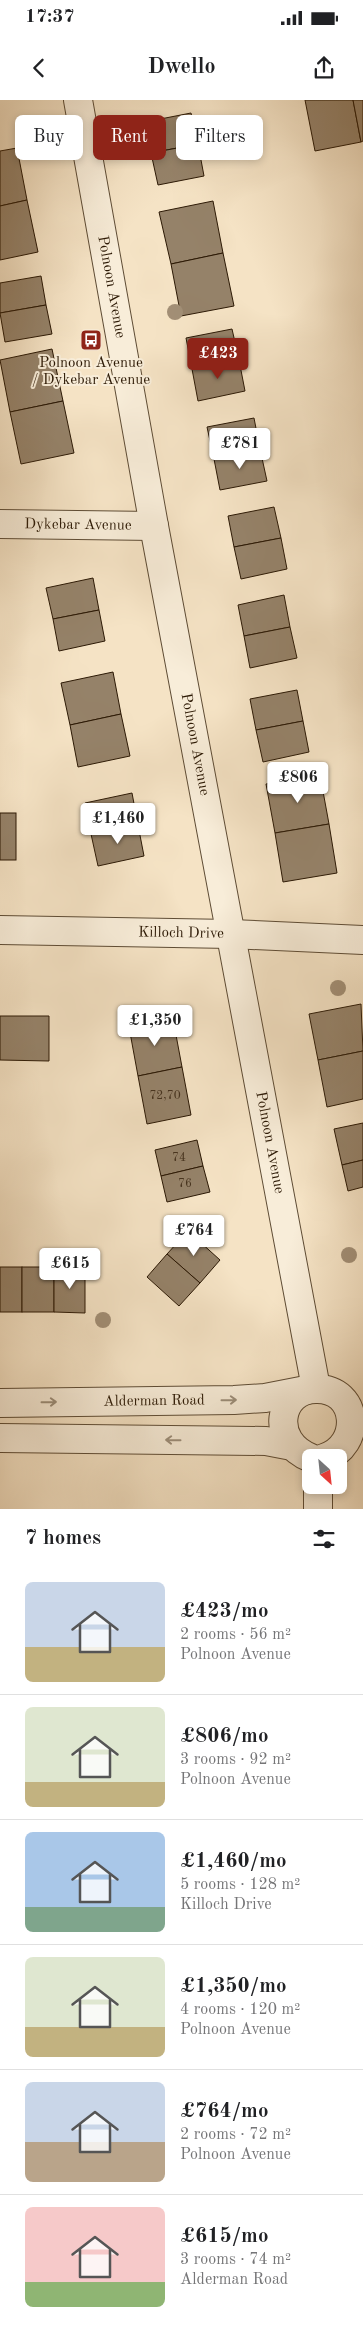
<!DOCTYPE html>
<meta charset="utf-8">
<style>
:root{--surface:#fff;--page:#f6f6f6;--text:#202124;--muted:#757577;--line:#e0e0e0;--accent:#8f2418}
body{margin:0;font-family:"Old Standard TT",serif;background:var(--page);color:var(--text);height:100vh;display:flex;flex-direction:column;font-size:19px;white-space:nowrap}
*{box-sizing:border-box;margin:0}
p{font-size:16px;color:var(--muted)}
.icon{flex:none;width:28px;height:28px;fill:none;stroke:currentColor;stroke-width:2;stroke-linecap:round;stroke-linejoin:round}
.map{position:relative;height:1409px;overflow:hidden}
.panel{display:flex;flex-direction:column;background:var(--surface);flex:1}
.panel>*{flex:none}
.hud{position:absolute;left:15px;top:15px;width:334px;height:45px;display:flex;gap:10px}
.needle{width:32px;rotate:153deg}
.buttons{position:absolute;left:302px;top:1349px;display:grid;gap:10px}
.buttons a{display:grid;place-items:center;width:45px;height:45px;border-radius:8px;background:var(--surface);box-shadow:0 2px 8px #0003;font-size:25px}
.price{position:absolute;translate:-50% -42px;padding:0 11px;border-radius:5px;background:#fff;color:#222;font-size:16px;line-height:32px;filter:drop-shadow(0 1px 2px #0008)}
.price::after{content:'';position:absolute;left:50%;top:30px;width:15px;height:11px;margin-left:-8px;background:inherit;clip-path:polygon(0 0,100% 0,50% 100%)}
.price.selected{background:var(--accent);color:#fff}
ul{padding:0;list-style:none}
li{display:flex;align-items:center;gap:15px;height:125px;padding:0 25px}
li+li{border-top:1px solid var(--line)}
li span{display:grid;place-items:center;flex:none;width:140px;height:100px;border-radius:8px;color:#555}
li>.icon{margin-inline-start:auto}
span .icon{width:60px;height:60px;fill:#fffc;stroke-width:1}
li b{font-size:21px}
h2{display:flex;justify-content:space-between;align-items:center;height:60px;padding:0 25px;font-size:21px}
.tag{padding:0 18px;border-radius:8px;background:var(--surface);box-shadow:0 2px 8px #0003;font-size:18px;line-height:45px}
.tag.selected{background:var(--accent);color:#fff}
.status{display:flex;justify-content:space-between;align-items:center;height:35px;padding:0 25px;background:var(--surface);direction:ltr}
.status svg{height:14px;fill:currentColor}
header{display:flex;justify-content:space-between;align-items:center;height:65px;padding:0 25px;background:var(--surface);font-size:22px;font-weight:800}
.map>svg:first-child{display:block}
.building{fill:#958269;stroke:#2c1905}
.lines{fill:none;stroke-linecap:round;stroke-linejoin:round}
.minor-casing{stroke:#5e4c35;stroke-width:30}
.tertiary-casing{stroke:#5e4c35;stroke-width:30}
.minor{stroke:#f8edd9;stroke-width:28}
.tertiary{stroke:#f8edd9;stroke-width:28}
.tree{fill:#a28f76}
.oneway{stroke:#9c8e7a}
.labels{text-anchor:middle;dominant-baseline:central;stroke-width:4;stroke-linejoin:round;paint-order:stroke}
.number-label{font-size:12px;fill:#46331e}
.street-label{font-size:15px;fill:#2c1905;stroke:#f8edd9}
.poi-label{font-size:15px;fill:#2c1905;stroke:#f8edd9}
</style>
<div class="status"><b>17:37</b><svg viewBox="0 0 49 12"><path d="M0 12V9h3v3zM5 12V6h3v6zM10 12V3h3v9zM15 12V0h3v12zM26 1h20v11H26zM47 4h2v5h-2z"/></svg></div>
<header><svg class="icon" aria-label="back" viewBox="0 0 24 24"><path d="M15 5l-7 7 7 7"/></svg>Dwello<svg class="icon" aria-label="share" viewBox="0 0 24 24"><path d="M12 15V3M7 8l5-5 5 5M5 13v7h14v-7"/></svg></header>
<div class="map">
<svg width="363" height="1409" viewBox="0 0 363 1409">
<rect width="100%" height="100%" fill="#f5e3c5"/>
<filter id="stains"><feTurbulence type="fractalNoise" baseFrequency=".004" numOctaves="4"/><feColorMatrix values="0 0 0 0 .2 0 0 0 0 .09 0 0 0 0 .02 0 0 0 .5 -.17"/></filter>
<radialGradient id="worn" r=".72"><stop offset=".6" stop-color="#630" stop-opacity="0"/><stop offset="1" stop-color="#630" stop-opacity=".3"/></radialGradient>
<g class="building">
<path d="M305 0H353L361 42 315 51Z"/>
<path d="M353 0H363V41L361 42Z"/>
<path d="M191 13 198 44 151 53 145 22Z"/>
<path d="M198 44 204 76 158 85 151 53Z"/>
<path d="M17 48 27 100 0 106V51Z"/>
<path d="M27 100 38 152 0 160V106Z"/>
<path d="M213 101 223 153 171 164 159 112Z"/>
<path d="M223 153 234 206 181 216 171 164Z"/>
<path d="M41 176 46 205 0 213V183Z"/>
<path d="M46 205 52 234 5 242 0 213Z"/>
<path d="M232 229 239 260 192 269 186 238Z"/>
<path d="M52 249 63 301 10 312 0 260Z"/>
<path d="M239 260 245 291 198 301 192 269Z"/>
<path d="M63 301 74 353 21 364 10 312Z"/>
<path d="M254 318 260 349 214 359 207 327Z"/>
<path d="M260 349 267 381 220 390 214 359Z"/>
<path d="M274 407 281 438 234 447 228 416Z"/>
<path d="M281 438 287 469 241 479 234 447Z"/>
<path d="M93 478 99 510 53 519 46 488Z"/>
<path d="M284 495 290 527 244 536 238 505Z"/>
<path d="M99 510 105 541 59 551 53 519Z"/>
<path d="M290 527 297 558 250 568 244 536Z"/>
<path d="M113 572 121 614 70 625 61 583Z"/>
<path d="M297 590 303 621 256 630 250 599Z"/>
<path d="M121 614 130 656 78 667 70 625Z"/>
<path d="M303 621 309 652 263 662 256 630Z"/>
<path d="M320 675 329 724 275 733 266 684Z"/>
<path d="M132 693 138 725 91 734 85 703Z"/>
<rect x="0" y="713" width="16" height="47"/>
<path d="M329 724 337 773 283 782 275 733Z"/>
<path d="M138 725 144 756 98 766 91 734Z"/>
<path d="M361 904 363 951 318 960 309 914Z"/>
<path d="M0 916H49V961L0 960Z"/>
<path d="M173 919 182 967 138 976 129 927Z"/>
<path d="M363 951V999L327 1007 318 960Z"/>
<path d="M182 967 191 1015 147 1024 138 976Z"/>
<path d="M363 1023V1060L342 1065 334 1029Z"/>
<path d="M197 1040 203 1066 161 1076 155 1050Z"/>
<path d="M363 1060V1087L348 1091 342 1065Z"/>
<path d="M203 1066 210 1092 167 1102 161 1076Z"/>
<path d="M188 1131 220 1160 200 1183 167 1154Z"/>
<path d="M167 1154 200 1183 179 1206 147 1177Z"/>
<rect x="0" y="1167" width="22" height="45"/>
<rect x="22" y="1167" width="32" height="45"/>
<path d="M54 1167H85V1213L54 1212Z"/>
</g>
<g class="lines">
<g class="minor-casing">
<g id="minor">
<path id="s1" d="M0 424 154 426"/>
<path id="s2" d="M0 830 231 834 363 840"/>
<path d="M318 1409V1385"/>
</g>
</g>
<g class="tertiary-casing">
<g id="tertiary">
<path id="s3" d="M78 0 154 426 316 1288"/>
<path id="s4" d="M0 1303 234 1300 265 1298 306 1290"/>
<path d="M0 1338 266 1341 292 1346"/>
<path d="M311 1358C269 1342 278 1289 316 1289 359 1288 363 1346 324 1358"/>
</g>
</g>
<use href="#minor" class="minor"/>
<use href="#tertiary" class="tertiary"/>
</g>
<g class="tree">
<circle cx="175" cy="212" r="8"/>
<circle cx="338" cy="888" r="8"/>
<circle cx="349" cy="1155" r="8"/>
<circle cx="103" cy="1220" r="8"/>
</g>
<defs><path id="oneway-shaft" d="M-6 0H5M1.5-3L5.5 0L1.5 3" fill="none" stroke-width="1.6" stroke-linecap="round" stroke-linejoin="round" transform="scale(1.25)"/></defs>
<g class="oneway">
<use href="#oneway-shaft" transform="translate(229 1300) rotate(-1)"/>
<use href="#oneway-shaft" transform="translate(49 1302) rotate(-1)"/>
<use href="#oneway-shaft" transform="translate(173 1340) rotate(-179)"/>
</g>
<defs>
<g id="bus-square" transform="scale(1.125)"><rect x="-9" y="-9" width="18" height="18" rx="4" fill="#8f2418" stroke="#f8edd9"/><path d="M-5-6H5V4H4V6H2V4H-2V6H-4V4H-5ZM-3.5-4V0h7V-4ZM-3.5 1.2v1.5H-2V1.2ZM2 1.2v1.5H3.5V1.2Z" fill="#fff"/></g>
</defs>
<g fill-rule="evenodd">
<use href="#bus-square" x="91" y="240"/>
</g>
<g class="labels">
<g class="number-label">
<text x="165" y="996">72,70</text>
<text x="179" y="1058">74</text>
<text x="185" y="1084">76</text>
</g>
<g class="street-label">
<text stroke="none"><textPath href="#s3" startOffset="190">Polnoon Avenue</textPath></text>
<text stroke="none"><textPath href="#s1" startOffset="78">Dykebar Avenue</textPath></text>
<text stroke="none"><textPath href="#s3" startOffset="655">Polnoon Avenue</textPath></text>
<text stroke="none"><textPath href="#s2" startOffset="181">Killoch Drive</textPath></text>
<text stroke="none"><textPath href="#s3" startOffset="1060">Polnoon Avenue</textPath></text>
<text stroke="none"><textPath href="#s4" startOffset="154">Alderman Road</textPath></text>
</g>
<g class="poi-label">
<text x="91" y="263">Polnoon Avenue<tspan x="91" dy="17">/ Dykebar Avenue</tspan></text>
</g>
</g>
<rect width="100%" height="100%" filter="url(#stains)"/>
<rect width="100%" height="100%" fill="url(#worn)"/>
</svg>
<div class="buttons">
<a><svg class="needle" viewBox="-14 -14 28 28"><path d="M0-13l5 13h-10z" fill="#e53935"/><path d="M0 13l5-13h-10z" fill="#757577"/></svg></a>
</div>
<b class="price selected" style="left:218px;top:280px">£423</b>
<b class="price" style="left:240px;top:370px">£781</b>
<b class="price" style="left:298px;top:704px">£806</b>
<b class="price" style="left:118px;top:745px">£1,460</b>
<b class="price" style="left:155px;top:947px">£1,350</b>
<b class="price" style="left:194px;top:1157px">£764</b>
<b class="price" style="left:70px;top:1190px">£615</b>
<div class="hud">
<a class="tag">Buy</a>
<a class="tag selected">Rent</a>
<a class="tag">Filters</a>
</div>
</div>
<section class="panel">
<h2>7 homes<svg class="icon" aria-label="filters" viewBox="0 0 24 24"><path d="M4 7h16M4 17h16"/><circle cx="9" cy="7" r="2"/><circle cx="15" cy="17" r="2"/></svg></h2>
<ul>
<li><span style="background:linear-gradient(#c9d6e8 65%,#c2b280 0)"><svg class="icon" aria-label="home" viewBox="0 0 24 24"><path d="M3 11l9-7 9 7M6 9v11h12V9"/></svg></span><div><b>£423/mo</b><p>2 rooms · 56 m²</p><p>Polnoon Avenue</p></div></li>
<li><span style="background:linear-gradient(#dfe7d0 75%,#c2b280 0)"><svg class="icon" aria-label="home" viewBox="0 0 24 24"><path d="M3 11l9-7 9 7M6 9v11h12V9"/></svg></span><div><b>£806/mo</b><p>3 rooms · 92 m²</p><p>Polnoon Avenue</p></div></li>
<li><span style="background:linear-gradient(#a9c7e8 75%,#7fa58c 0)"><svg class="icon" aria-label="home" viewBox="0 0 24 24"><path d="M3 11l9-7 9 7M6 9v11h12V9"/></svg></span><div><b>£1,460/mo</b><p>5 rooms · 128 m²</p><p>Killoch Drive</p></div></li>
<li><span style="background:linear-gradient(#dfe7d0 70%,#c2b280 0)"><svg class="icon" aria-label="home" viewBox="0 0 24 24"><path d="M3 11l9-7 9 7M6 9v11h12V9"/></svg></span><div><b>£1,350/mo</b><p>4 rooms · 120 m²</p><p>Polnoon Avenue</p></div></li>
<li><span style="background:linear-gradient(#c9d6e8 60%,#b9a48a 0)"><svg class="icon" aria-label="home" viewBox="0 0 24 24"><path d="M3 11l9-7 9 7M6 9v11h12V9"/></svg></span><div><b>£764/mo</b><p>2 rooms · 72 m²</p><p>Polnoon Avenue</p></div></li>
<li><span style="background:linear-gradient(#f6c9c9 75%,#8fb573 0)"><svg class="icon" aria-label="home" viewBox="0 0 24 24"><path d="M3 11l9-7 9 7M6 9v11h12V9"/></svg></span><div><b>£615/mo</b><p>3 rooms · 74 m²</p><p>Alderman Road</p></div></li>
</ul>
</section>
